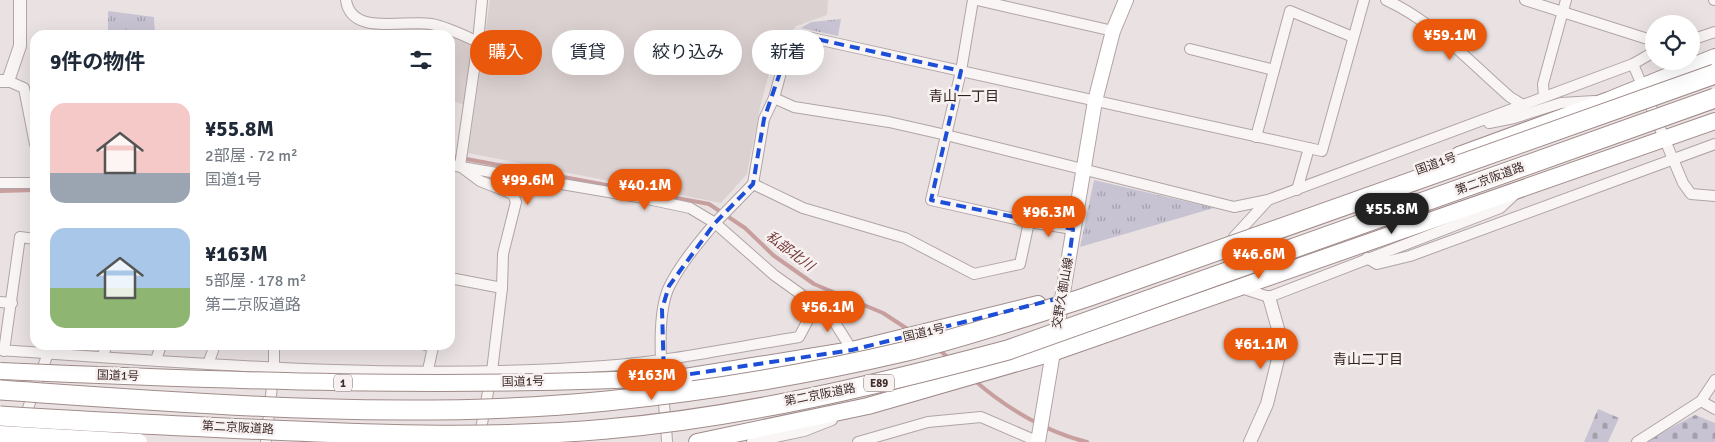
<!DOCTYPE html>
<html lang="ja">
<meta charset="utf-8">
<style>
:root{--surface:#fff;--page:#f6f6f7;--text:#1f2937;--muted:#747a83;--accent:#ea580c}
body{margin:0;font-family:Signika,"Noto Sans JP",sans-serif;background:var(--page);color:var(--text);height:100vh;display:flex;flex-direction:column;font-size:19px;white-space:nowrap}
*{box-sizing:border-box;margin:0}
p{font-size:16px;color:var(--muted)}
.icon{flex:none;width:28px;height:28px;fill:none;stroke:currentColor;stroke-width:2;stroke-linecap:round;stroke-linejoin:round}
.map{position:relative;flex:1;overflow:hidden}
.details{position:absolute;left:30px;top:30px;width:425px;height:320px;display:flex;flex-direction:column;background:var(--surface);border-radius:15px;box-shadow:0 5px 20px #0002}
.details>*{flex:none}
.top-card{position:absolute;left:470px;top:30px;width:475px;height:45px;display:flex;gap:10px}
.controls{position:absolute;left:1645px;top:15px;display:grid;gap:10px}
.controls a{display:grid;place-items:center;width:55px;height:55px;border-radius:50%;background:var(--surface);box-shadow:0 5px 20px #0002;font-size:25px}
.price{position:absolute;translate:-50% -42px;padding:0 11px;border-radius:18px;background:var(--accent);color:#fff;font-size:16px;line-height:32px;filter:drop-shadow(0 1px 2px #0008)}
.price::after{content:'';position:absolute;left:50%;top:30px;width:15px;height:11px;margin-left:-8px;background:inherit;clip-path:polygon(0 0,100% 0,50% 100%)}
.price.active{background:#222;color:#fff}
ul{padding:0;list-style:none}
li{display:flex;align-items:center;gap:15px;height:125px;padding:0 20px}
li span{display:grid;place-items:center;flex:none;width:140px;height:100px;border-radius:15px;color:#555}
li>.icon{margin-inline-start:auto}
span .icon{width:60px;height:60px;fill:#fffc;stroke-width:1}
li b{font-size:21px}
h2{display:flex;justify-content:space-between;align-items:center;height:60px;padding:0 20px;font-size:21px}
.chip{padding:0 18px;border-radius:22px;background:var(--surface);box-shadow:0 5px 20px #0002;font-size:18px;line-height:45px}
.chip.active{background:var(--accent);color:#fff}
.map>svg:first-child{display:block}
.built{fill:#dbd1d0}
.grass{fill:url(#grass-tufts)}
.cemetery{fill:url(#cemetery-stones)}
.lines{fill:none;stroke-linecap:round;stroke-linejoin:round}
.stream{stroke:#c89f9f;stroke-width:4}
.minor-casing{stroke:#b1a4a4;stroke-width:12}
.tertiary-casing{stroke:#b1a4a4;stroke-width:14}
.secondary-casing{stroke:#b1a4a4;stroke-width:16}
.trunk-casing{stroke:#a08c8a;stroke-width:18}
.minor{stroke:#f8f5f4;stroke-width:10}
.tertiary{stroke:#f8f5f4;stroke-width:12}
.secondary{stroke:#fff;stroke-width:14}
.trunk{stroke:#fff;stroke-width:16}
.trunk-bridge-casing{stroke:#a08c8a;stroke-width:18;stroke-linecap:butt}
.motorway-bridge-casing{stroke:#a08c8a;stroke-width:21;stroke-linecap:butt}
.trunk-bridge{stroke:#fff;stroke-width:16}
.motorway-bridge{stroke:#fff;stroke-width:19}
.marked{fill:none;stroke:#1d4ed8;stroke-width:4;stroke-dasharray:10 6;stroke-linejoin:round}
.labels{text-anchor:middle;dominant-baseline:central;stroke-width:5;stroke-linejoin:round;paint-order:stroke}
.shield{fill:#f7f2f1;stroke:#786866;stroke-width:1}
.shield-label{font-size:11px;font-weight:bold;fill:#412d2b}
.street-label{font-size:12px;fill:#412d2b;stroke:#f7f2f1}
.neighbourhood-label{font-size:14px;fill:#32201d;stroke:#f7f2f1}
.water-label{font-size:14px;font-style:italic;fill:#733837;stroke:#f7f2f1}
</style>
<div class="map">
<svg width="1715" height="442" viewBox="0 0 1715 442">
<defs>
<pattern id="grass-tufts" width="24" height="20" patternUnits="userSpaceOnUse" patternTransform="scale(1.25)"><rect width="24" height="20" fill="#c7c3d3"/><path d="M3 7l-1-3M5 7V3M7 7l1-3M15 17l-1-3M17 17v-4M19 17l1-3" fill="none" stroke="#a39fab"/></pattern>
<pattern id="cemetery-stones" width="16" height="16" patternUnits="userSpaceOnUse" patternTransform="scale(1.25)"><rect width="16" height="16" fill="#c7c3d3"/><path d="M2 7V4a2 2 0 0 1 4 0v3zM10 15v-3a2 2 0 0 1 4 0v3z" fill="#a39fab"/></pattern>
</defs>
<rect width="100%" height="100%" fill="#eae2e2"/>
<g class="built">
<path d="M490 0H828L827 15 796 26 773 58 760 107 747 174 721 203 468 153Z"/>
<path d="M416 24 438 29 473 43 463 104 450 101V35H371L372 28Z"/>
</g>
<g class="grass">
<path d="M108 11 154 17 155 35H108Z"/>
<path d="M841 19 838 36 801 28 811 22Z"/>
<path d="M1094 180 1214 208 1080 247Z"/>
</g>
<g class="cemetery">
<path d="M1598 409 1619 418 1608 442H1584Z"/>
<path d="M1695 415 1715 423V442H1643Z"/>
</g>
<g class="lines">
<g class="stream">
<path d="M450 156 709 204 745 228 773 255 814 284 883 313 909 330"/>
<path d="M0 191 35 190"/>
<path d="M938 349 950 359"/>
<path d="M974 380C1006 408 1046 432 1087 442"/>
</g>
<g class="minor-casing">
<g id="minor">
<path d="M346 0C351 37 406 19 431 24 447 27 463 35 478 42"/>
<path d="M977 0 1113 31"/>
<path d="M1386 0C1434 22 1470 62 1510 97L1523 105"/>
<path d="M1525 0 1654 41"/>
<path d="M1714 0H1715"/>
<path d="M1691 40 1715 32"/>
<path d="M1190 49 1274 70"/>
<path d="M1633 64 1683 183 1691 194 1715 196"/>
<path d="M8 81 24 88 35 144"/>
<path d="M1544 97 1543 84 1566 0"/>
<path d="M774 98 794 107 889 122 946 135 1234 207 1268 200"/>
<path d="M1489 123 1514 118 1561 103 1594 101"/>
<path d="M1256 137 1290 11 1353 37"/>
<path d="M450 165 638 197 690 208 715 223C699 242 682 262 670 285 652 319 665 402 667 442"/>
<path d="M0 183H35"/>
<path d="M753 184 803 208 905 238 974 274 1020 264 1029 222 931 200 961 71 973 0"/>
<path d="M1297 190 1309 148"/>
<path d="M1029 222 1073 229"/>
<path d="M1234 237 1268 200 1633 64 1654 52"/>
<path d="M1367 258 1377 264 1410 256 1715 144"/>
<path d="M450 278 502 288"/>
<path d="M1241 288 1269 297 1500 208 1514 195"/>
<path d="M0 302 12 303"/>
<path d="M425 345 433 347 428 370"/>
<path d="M0 350C200 364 403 381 604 366 667 362 736 347 799 337L816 305"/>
<path d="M852 350 830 315 774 275 715 223 753 184 764 119 774 98 785 58 803 36 1322 151 1364 0"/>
<path d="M4 351 20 237 35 239"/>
<path d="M102 357 107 345"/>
<path d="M156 360 161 345"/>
<path d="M208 364 215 345"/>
<path d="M1701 401 1715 409"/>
<path d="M24 419 51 345"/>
<path d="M479 439 492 371 502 288 503 254 516 202 513 194 480 181 460 166 478 42 482 0"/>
<path d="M266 442 274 367V345"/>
<path d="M752 442 804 431 832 420"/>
<path d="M858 442 928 422 981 417 1039 442"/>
<path d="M1637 442 1701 401 1715 380"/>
</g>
</g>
<g class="tertiary-casing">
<g id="tertiary">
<path d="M0 81H8L20 46V0"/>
<path d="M1250 442 1267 404 1282 343 1269 297"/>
</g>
</g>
<g class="secondary-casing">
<path id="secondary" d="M1038 442 1095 101 1113 31 1126 0"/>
</g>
<g class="trunk-casing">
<g id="trunk">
<path d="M1459 155 1609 100 1715 57"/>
<path d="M685 377 852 350 1038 304"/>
<path d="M697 442 868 406 1052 353 1715 121"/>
</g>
</g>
<use href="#minor" class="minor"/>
<use href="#tertiary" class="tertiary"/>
<use href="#secondary" class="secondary"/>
<use href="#trunk" class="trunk"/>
<g class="trunk-bridge-casing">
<g id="trunk-bridge">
<path d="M0 371C228 381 457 389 685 377"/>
<path d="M0 434 139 442"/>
</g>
</g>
<g class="motorway-bridge-casing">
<g id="motorway-bridge">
<path d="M0 390C200 404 407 421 607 401 708 391 809 374 907 351 968 336 1028 316 1087 297L1715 74"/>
<path d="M0 416C90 422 180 426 270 430 382 435 496 439 607 429 743 417 877 385 1008 350L1715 98"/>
</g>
</g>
<use href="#trunk-bridge" class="trunk-bridge"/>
<use href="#motorway-bridge" class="motorway-bridge"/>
</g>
<path class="marked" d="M803 36 961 71 931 200 1073 229 1064 297 852 350 664 378 662 309 669 286 715 223 753 184 764 119 785 58Z"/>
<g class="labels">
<g class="shield">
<rect x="334" y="374.5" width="18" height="17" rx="4"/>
<rect x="864" y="374.5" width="30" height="17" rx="4"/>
</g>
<g class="shield-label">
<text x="343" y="383">1</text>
<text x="879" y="383">E89</text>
</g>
<g class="street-label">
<text transform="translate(1436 164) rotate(-20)">国道1号</text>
<text transform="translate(1490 179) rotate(-20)">第二京阪道路</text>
<text transform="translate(1063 293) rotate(-80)">交野久御山線</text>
<text transform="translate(924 333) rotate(-13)">国道1号</text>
<text transform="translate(118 376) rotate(2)">国道1号</text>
<text transform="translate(523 382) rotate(-1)">国道1号</text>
<text transform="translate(820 395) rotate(-11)">第二京阪道路</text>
<text transform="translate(238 428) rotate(3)">第二京阪道路</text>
</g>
<g class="neighbourhood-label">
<text x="964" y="96">青山一丁目</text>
<text x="1368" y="359">青山二丁目</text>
</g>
<g class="water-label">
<text transform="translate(790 251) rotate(37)">私部北川</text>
</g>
</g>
</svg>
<div class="controls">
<a><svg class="icon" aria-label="locate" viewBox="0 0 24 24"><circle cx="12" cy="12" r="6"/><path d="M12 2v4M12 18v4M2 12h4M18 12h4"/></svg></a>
</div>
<b class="price" style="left:1450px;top:61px">¥59.1M</b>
<b class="price" style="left:528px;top:206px">¥99.6M</b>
<b class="price" style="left:645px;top:211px">¥40.1M</b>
<b class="price active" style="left:1392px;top:235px">¥55.8M</b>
<b class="price" style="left:1049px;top:238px">¥96.3M</b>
<b class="price" style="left:1259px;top:280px">¥46.6M</b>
<b class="price" style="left:828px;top:333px">¥56.1M</b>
<b class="price" style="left:1261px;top:370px">¥61.1M</b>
<b class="price" style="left:652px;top:401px">¥163M</b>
<div class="top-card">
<a class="chip active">購入</a>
<a class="chip">賃貸</a>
<a class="chip">絞り込み</a>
<a class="chip">新着</a>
</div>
<section class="details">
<h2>9件の物件<svg class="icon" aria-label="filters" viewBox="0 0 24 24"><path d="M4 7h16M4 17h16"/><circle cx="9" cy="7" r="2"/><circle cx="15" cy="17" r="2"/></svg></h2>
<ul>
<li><span style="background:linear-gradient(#f6c9c9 70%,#9aa5b1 0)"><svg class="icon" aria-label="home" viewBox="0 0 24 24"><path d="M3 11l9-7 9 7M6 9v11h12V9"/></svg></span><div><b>¥55.8M</b><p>2部屋 · 72 m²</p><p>国道1号</p></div></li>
<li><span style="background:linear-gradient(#a9c7e8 60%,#8fb573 0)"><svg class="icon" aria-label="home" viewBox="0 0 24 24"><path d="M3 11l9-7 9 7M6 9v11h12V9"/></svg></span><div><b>¥163M</b><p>5部屋 · 178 m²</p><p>第二京阪道路</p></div></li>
</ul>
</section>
</div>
